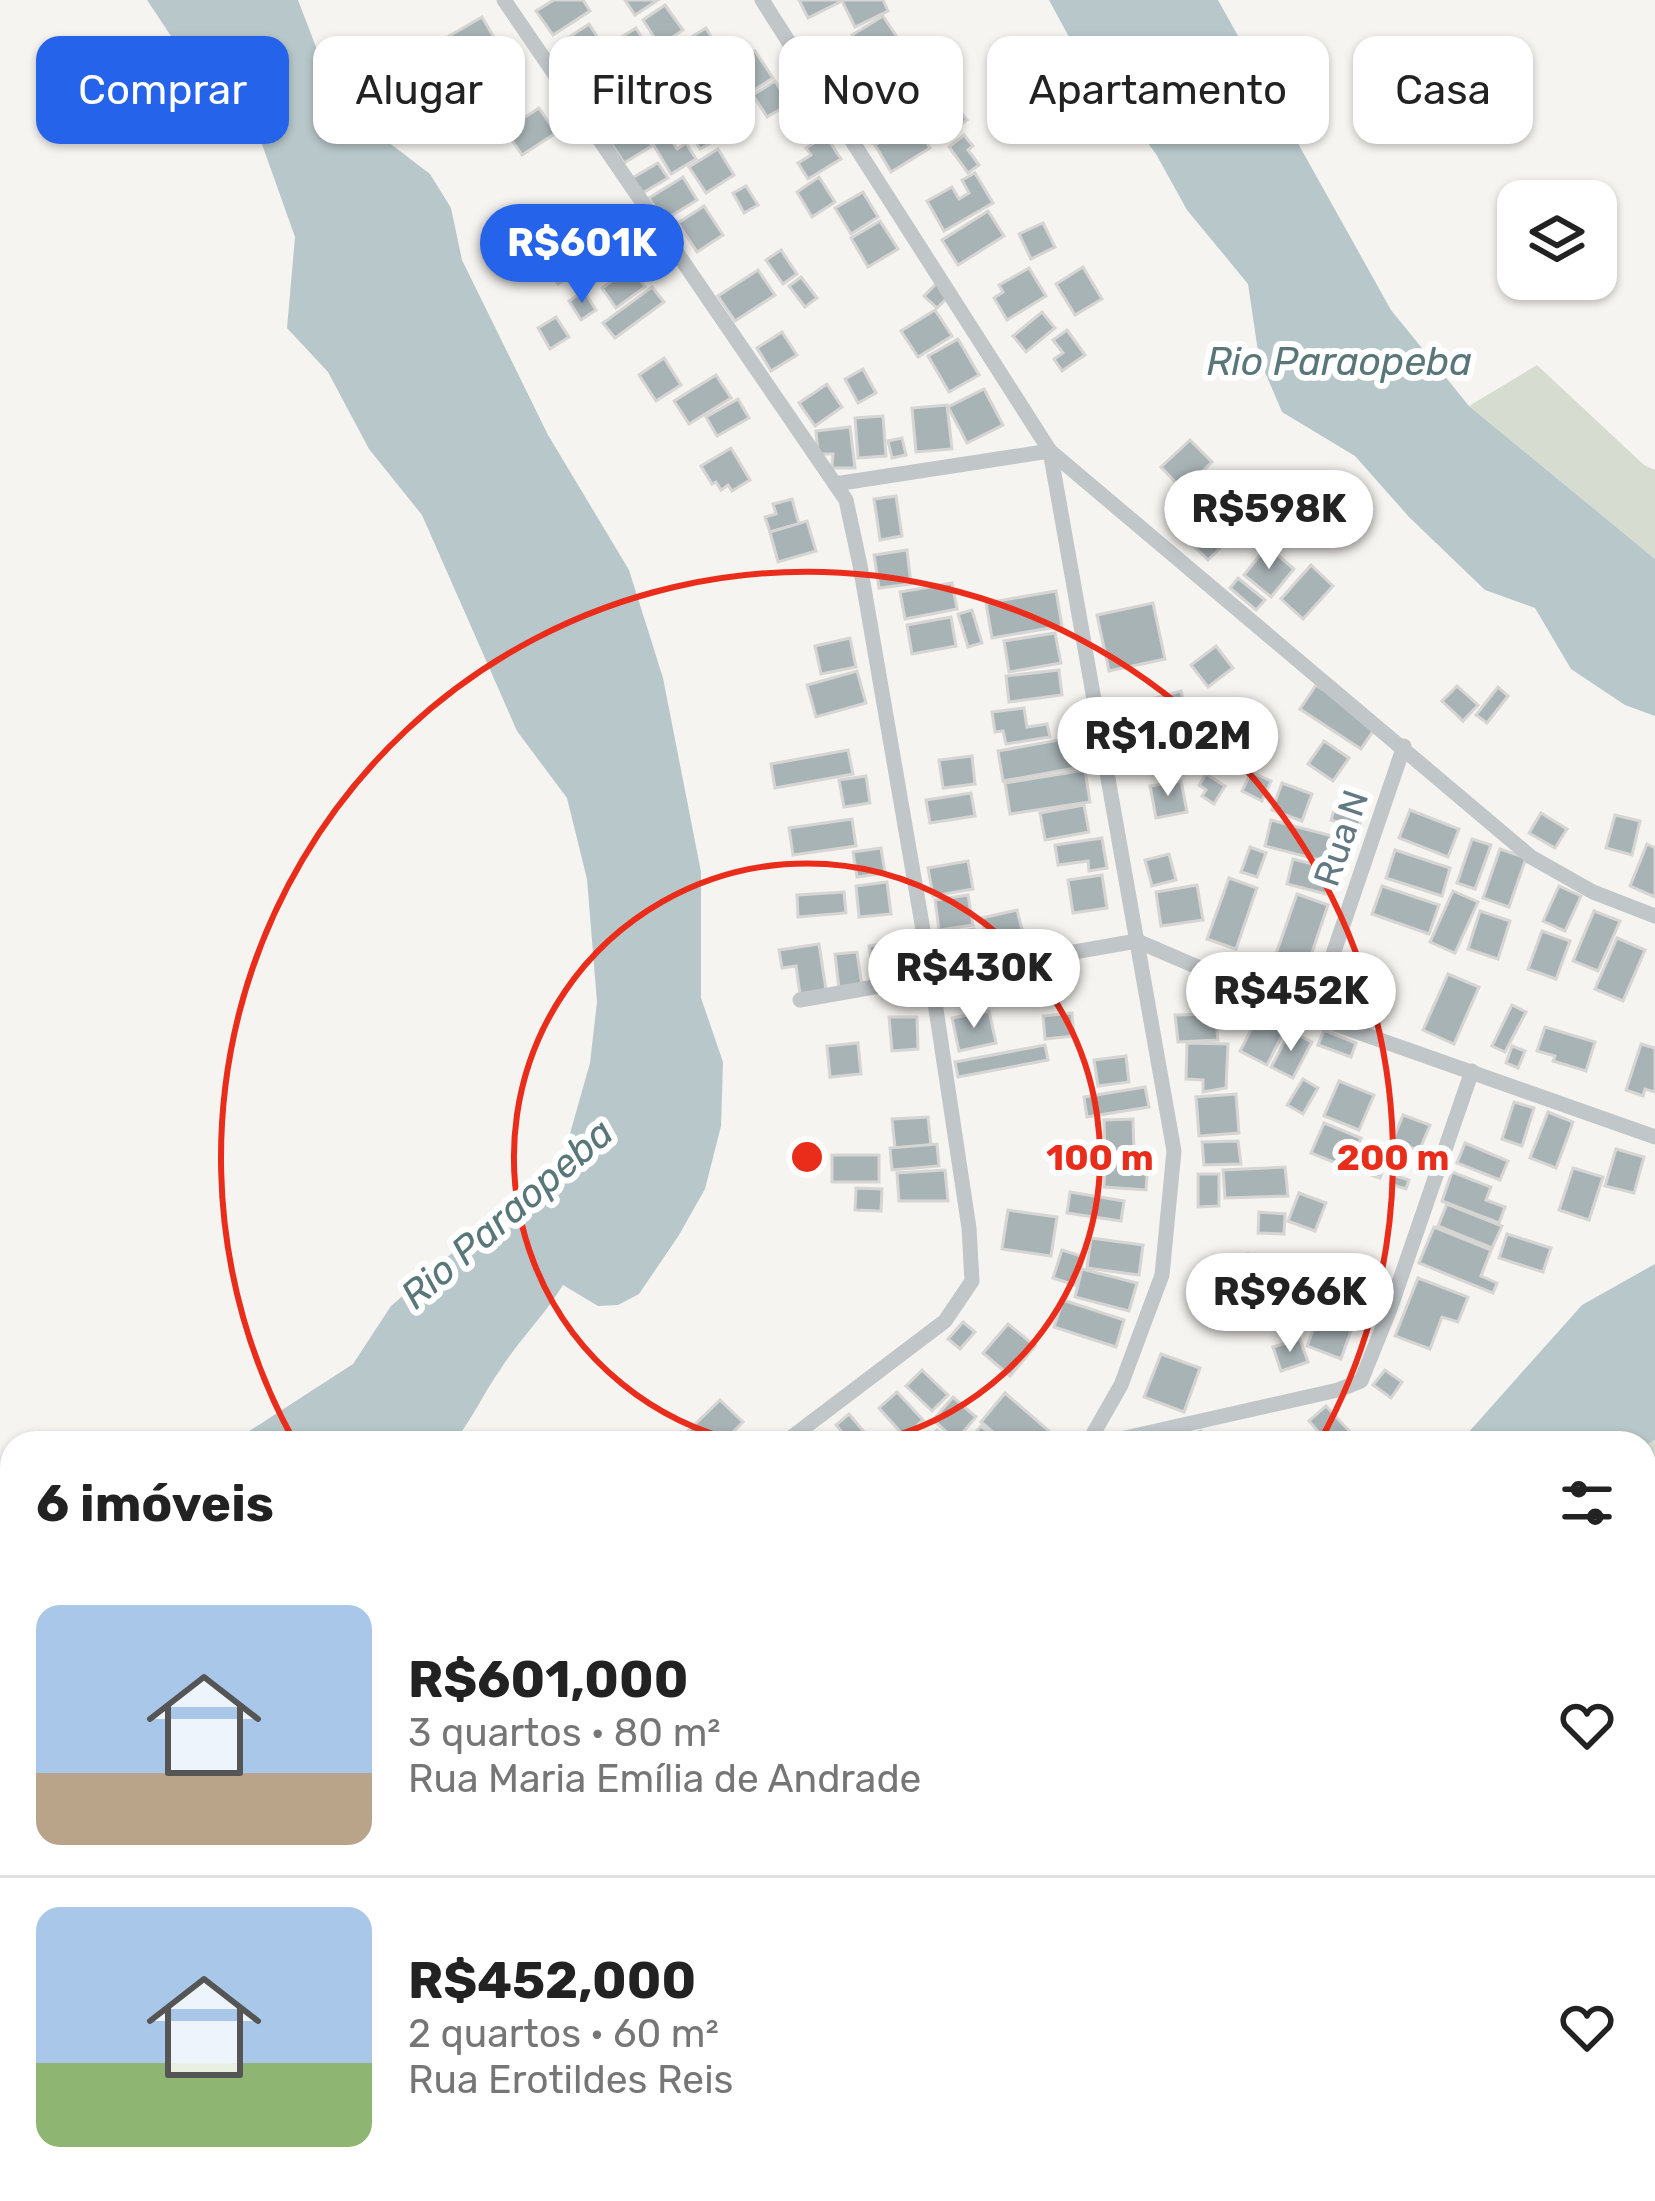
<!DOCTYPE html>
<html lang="pt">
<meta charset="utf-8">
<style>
:root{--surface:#fff;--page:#f2f2f2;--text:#222;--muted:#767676;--line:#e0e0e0;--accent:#2563eb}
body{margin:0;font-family:Rubik,sans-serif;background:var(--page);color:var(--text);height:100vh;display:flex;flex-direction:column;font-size:45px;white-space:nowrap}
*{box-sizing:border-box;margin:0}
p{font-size:39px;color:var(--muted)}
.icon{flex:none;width:66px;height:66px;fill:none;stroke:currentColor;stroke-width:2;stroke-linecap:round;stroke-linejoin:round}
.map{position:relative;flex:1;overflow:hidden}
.panel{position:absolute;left:0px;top:1431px;width:1656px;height:771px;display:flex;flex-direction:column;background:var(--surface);border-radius:36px 36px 0 0;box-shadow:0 3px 9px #0004}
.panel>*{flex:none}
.banner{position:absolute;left:36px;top:36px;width:1584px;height:108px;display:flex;gap:24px}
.buttons{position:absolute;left:1497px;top:180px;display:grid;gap:24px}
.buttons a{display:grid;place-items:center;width:120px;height:120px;border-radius:24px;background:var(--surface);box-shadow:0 3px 9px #0004;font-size:60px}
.price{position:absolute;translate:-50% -102px;padding:0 27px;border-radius:42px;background:#fff;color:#222;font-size:39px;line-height:78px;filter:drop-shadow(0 3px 6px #0008)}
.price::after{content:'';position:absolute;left:50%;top:72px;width:36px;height:27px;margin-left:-18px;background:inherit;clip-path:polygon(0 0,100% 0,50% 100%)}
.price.current{background:var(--accent);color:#fff}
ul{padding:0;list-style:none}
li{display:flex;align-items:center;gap:36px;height:300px;padding:0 36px}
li+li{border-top:3px solid var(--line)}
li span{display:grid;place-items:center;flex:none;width:336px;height:240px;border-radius:24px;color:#555}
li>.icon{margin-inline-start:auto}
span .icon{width:144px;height:144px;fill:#fffc;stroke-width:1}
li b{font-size:51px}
h2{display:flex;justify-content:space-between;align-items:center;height:144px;padding:0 36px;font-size:51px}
.chip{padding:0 42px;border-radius:24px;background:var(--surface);box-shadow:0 3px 9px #0004;font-size:42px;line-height:108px}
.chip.current{background:var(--accent);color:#fff}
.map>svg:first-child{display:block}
.green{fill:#d7dcd1}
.water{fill:#b8c7c9}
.building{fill:#a8b3b6;stroke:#d6d5d3;stroke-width:3}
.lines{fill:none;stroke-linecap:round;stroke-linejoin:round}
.street{stroke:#c1c6c8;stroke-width:15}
.ring{fill:none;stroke:#ea2d1b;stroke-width:6}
.labels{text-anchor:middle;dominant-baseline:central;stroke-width:12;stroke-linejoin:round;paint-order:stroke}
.street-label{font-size:36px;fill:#627983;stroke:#fff}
.water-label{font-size:39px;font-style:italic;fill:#597679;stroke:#fff}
.centre{fill:#ea2d1b;stroke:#fff;stroke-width:6}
.ring-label{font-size:36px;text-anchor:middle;font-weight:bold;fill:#ea2d1b;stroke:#fff;stroke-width:12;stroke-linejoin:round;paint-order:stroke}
</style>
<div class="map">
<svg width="1655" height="2201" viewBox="0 0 1655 2201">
<rect width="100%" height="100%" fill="#f5f4f0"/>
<g class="green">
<path d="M1537 365 1644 465 1655 470V559L1469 406Z"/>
<path d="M1655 1440V1646L1644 1633V1446Z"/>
<path d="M334 2190H490L485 2201H347Z"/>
<path d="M627 2190H799V2201H626Z"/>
<path d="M1187 2190H1373L1359 2201H1196Z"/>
</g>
<g class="water">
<path d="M147 0H298L316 47 324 93 430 174 451 208 462 260 548 435 629 570 663 678 701 872V998L723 1062 721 1126 705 1189 679 1235 639 1294 618 1305 598 1306 563 1285C544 1316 519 1340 500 1370 483 1394 472 1420 453 1443H231L353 1364 391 1306 458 1248 534 1202 567 1144 590 1063 597 1002 587 879 567 798 517 731 422 515 369 449 328 372 287 328 295 237 252 116 229 85 175 42Z"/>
<path d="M1049 0H1218L1391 310 1469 406 1655 559V716L1625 705 1571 669 1535 608 1485 590 1409 517 1355 456 1282 412 1259 358 1248 284 1187 210 1156 154 1069 37Z"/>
<path d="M1655 1264V1440L1644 1446V1443H1459L1582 1305Z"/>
<path d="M12 1592V1792L0 1808V1600Z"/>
<path d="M809 2190H941V2201H810Z"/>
</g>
<g class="building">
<path d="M554 0H583L590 11 553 35 536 11Z"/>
<path d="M625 0H658L635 15Z"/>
<path d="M799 0H883L888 11 855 27 842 1 808 18Z"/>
<path d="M665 5 683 30 660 46 643 20Z"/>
<path d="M883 16 901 43 863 67 850 48 857 43 852 35Z"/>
<path d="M482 17 499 46 454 72 437 43Z"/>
<path d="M589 24 604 47 572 67 557 45Z"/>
<path d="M636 28 654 57 637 68 618 39Z"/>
<path d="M706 28 714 42 697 53 688 39Z"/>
<path d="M686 42 706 77 682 91 662 56Z"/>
<path d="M604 51 623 80 599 95 580 66Z"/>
<path d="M755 51 773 78 727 107 717 92 711 95 704 84Z"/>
<path d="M901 52 917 79 851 116 835 88Z"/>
<path d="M660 61 675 88 653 100 637 74Z"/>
<path d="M775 81 789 104 767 117 753 95Z"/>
<path d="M615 92 627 111 603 127 590 109Z"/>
<path d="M945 92 967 120 941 140 919 112Z"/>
<path d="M892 97 907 119 872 143 857 122Z"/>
<path d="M697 107 716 140 700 149 681 117Z"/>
<path d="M539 108 556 133 522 155 505 130Z"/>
<path d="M632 114 652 146 624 163 604 132Z"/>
<path d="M913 121 930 148 891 172 875 145Z"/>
<path d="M668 135 677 149 686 143 696 159 671 174 653 144Z"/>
<path d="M964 135 973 146 968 150 979 165 968 173 949 147Z"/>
<path d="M826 136 841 159 808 179 798 163 811 155 806 148Z"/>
<path d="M718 149 734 175 706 193 689 167Z"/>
<path d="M658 163 668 178 641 194 632 178Z"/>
<path d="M975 173 993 203 944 231 927 201 952 187 959 199 969 193 962 180Z"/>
<path d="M683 177 697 200 663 221 649 198Z"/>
<path d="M819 177 835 202 812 217 797 192Z"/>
<path d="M746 186 758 205 744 213 733 193Z"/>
<path d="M863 192 878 217 851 234 835 208Z"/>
<path d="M704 206 723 235 697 252 678 223Z"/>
<path d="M988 211 1004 236 958 265 942 240Z"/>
<path d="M880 221 898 249 868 267 851 238Z"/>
<path d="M1043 223 1055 247 1031 259 1019 234Z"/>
<path d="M623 225 635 247 617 257 604 236Z"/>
<path d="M593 244 610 272 581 290 572 275 558 284 550 270Z"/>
<path d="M781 250 797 274 783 284 766 260Z"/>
<path d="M631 267 645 287 616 308 602 288Z"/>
<path d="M1083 267 1102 299 1075 315 1056 284Z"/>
<path d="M1029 268 1046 296 1007 320 994 298 1003 292 999 285Z"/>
<path d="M758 270 775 295 735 321 718 296Z"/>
<path d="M801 277 817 298 805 307 789 286Z"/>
<path d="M936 284 949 296 937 308 924 296Z"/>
<path d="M652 287 664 302 615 338 603 323Z"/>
<path d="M584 291 596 310 581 320 569 301Z"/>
<path d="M935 310 952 336 918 357 901 331Z"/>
<path d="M1042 312 1055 328 1026 352 1013 336Z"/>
<path d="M556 317 569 337 550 349 538 328Z"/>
<path d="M1067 330 1085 355 1062 371 1054 359 1063 353 1053 340Z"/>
<path d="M782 332 797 355 771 371 757 348Z"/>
<path d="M958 339 979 375 949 392 928 356Z"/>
<path d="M664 358 681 385 656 401 639 375Z"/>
<path d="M863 369 876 393 858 403 845 379Z"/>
<path d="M716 375 731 398 689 424 674 401Z"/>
<path d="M827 384 842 407 815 426 799 403Z"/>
<path d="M984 389 1003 425 967 443 948 407Z"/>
<path d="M738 399 749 418 717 436 706 417Z"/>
<path d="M947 405 952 449 916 452 912 408Z"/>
<path d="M883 416 886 456 858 458 855 418Z"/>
<path d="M850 427 855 468H832L833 454H818L816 431Z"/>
<path d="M902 438 906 455 892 458 888 441Z"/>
<path d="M1190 440 1212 462 1183 490 1161 467Z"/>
<path d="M731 448 750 480 732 491 728 485 721 490 716 482 712 484 701 466Z"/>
<path d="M896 496 902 536 880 540 874 499Z"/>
<path d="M792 499 799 524 770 532 765 517 776 514 773 504Z"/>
<path d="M1231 500 1250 519 1208 560 1189 541Z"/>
<path d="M807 521 816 551 778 562 770 532Z"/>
<path d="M1267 546 1294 569 1271 597 1244 575Z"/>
<path d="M907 550 911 584 879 588 874 555Z"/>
<path d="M1311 565 1333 586 1303 619 1281 599Z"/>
<path d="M1238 578 1265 600 1256 610 1230 588Z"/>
<path d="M952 583 957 609 905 619 900 592Z"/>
<path d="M1056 591 1062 626 992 638 986 603Z"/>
<path d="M1153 603 1165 659 1109 671 1097 615Z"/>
<path d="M972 610 982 643 968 647 958 614Z"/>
<path d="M951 617 956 646 912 654 907 625Z"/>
<path d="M1055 633 1061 663 1009 672 1004 641Z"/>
<path d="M850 638 856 667 821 674 815 646Z"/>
<path d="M1216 646 1233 668 1208 687 1191 665Z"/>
<path d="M1059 670 1062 695 1009 702 1006 676Z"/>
<path d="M857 671 866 703 816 717 807 685Z"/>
<path d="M1316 685 1377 725 1361 749 1300 709Z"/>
<path d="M1457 686 1478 705 1463 721 1442 701Z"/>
<path d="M1498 687 1508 696 1487 723 1476 715Z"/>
<path d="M1181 691 1191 729 1136 745 1125 706Z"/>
<path d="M1024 708 1027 727 1047 724 1050 737 1006 744 1003 731 995 732 992 712Z"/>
<path d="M1081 736 1086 766 1003 781 998 751Z"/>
<path d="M1324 741 1349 758 1333 781 1308 764Z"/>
<path d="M1154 748 1157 765 1133 768 1130 752Z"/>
<path d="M848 750 853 774 775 788 771 764Z"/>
<path d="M972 756 975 784 943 788 939 760Z"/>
<path d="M1085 770 1090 802 1010 814 1005 783Z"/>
<path d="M1251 772 1271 781 1262 801 1242 791Z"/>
<path d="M1206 774 1225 786 1214 804 1202 796 1206 790 1199 785Z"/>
<path d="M866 776 870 803 844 807 839 780Z"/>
<path d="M1181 781 1187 812 1156 818 1150 786Z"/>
<path d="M1282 783 1312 794 1302 821 1272 810Z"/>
<path d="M971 793 975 816 930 823 926 800Z"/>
<path d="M1336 804 1363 813 1358 829 1331 820Z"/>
<path d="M1084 805 1089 832 1045 840 1040 813Z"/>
<path d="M1410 810 1459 829 1448 857 1399 838Z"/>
<path d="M1541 813 1567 829 1555 848 1529 833Z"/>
<path d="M1615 815 1640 821 1632 855 1606 848Z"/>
<path d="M852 819 856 846 793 855 789 828Z"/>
<path d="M1271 820 1351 841 1348 850 1335 847 1331 863 1265 846Z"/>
<path d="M1102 838 1107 868 1089 871 1088 861 1058 865 1055 845Z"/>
<path d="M1472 839 1491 845 1475 889 1457 883Z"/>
<path d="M1647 844 1655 848V897L1630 886Z"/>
<path d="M1250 847 1266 853 1257 877 1241 872Z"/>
<path d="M881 848 885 873 857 877 853 852Z"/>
<path d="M1500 849 1526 858 1509 907 1483 898Z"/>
<path d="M1395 850 1450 868 1442 896 1386 878Z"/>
<path d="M1169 854 1176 880 1152 886 1145 860Z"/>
<path d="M1293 859 1332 869 1326 894 1287 884Z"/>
<path d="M968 861 973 889 933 896 928 868Z"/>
<path d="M1102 875 1107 908 1073 913 1068 880Z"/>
<path d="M1229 878 1257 888 1236 949 1207 939Z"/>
<path d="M887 882 891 914 859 917 856 886Z"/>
<path d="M1197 885 1203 920 1161 926 1156 892Z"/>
<path d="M1382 886 1439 905 1429 934 1372 914Z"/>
<path d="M1559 886 1581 896 1565 931 1543 921Z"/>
<path d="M1453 891 1478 902 1455 953 1430 942Z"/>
<path d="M844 892 846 913 798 917 797 895Z"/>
<path d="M1297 894 1328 905 1302 982 1270 971Z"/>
<path d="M968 895 973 925 939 930 935 900Z"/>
<path d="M1017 910 1025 941 989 950 982 918Z"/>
<path d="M1480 911 1510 921 1498 959 1468 949Z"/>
<path d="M1594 911 1620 921 1598 971 1573 961Z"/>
<path d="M974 929 979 955 941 962 938 944 946 943 945 934Z"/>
<path d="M1542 931 1570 941 1556 979 1528 969Z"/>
<path d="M1617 938 1645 950 1623 1001 1595 989Z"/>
<path d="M893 942 898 975 875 978 869 946Z"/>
<path d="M819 944 826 990 800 994 796 966 782 968 779 950Z"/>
<path d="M857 952 862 986 839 989 835 954Z"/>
<path d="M1448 974 1479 987 1454 1044 1423 1030Z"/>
<path d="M1512 1005 1526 1012 1505 1052 1492 1046Z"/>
<path d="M989 1011 996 1043 959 1051 952 1018Z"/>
<path d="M1072 1013 1074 1036 1045 1039 1043 1016Z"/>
<path d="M1215 1014 1218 1040 1178 1042 1175 1015Z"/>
<path d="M1259 1014 1286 1028 1267 1065 1240 1051Z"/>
<path d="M889 1017H917L918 1049 892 1051Z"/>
<path d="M1545 1027 1595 1042 1586 1071 1553 1061 1555 1056 1537 1051Z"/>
<path d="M1324 1030 1356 1043 1351 1057 1318 1045Z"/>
<path d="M1290 1031 1312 1042 1293 1078 1271 1067Z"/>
<path d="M858 1043 861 1074 830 1077 827 1046Z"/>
<path d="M1187 1043 1228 1044 1226 1088 1203 1092V1080L1186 1079Z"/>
<path d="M1641 1044 1655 1048V1092L1645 1089 1643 1096 1626 1090Z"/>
<path d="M1045 1045 1048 1060 958 1077 955 1062Z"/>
<path d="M1512 1046 1525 1051 1518 1068 1506 1063Z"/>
<path d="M1126 1056 1129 1082 1098 1086 1094 1060Z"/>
<path d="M1303 1079 1318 1088 1303 1114 1287 1105Z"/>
<path d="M1339 1081 1374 1095 1359 1130 1324 1116Z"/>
<path d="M1145 1087 1149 1107 1087 1117 1084 1097Z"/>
<path d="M1236 1094 1239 1133 1199 1136 1196 1097Z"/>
<path d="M1514 1102 1534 1108 1522 1146 1502 1139Z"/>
<path d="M1548 1112 1573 1122 1556 1168 1530 1158Z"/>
<path d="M1403 1115 1430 1125 1419 1151 1393 1140Z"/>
<path d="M928 1117 931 1145 895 1148 892 1119Z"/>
<path d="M1133 1119 1134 1152H1105L1104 1120Z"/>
<path d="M1324 1123 1361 1138 1348 1168 1311 1153Z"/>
<path d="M1238 1141 1241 1164 1204 1165 1202 1142Z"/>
<path d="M1465 1143 1508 1161 1500 1180 1457 1163Z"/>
<path d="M937 1144 939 1166 892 1170 890 1148Z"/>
<path d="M1616 1149 1644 1157 1634 1193 1605 1186Z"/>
<rect x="832" y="1155" width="47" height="27"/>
<path d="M1105 1159 1148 1161 1146 1190 1104 1187Z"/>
<path d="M1364 1159 1384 1166 1380 1178 1360 1171Z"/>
<path d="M1285 1167 1288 1196 1225 1198 1223 1170Z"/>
<path d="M1573 1168 1603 1177 1589 1220 1559 1210Z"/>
<path d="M945 1170 948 1201H899L897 1173Z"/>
<path d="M1452 1172 1491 1187 1486 1200 1505 1207 1499 1223 1442 1201Z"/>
<path d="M1198 1174H1219V1206L1198 1207Z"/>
<path d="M1393 1175 1409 1180 1406 1189 1390 1184Z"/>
<path d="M856 1188 882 1189 881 1211 855 1210Z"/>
<path d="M1070 1192 1124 1201 1121 1221 1067 1213Z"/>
<path d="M1299 1193 1326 1203 1315 1231 1288 1221Z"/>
<path d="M1447 1204 1502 1226 1492 1248 1438 1226Z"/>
<path d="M1008 1210 1057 1217 1051 1256 1002 1249Z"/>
<path d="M1259 1212 1285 1214 1284 1234 1258 1233Z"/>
<path d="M1434 1227 1491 1250 1481 1276 1497 1283 1493 1293 1419 1263Z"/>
<path d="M1507 1234 1551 1248 1543 1272 1499 1258Z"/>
<path d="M1091 1238 1143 1245 1139 1275 1087 1268Z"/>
<path d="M1062 1250 1084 1257 1075 1285 1053 1278Z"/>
<path d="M1248 1254 1281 1260 1277 1286 1244 1281Z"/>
<path d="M1082 1269 1137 1283 1129 1311 1075 1297Z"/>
<path d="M1312 1270 1345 1283 1337 1305 1304 1292Z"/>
<path d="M1418 1278 1468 1297 1458 1322 1442 1317 1430 1349 1395 1336Z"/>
<path d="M1286 1294 1294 1318 1267 1327 1259 1303Z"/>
<path d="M1063 1300 1124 1320 1116 1347 1054 1327Z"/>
<path d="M1321 1310 1354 1322 1341 1359 1307 1346Z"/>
<path d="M963 1322 975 1332 960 1349 948 1339Z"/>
<path d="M1008 1324 1035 1346 1010 1376 983 1353Z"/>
<path d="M1300 1339 1308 1362 1281 1371 1273 1347Z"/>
<path d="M1161 1354 1200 1368 1184 1412 1144 1397Z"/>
<path d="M922 1370 948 1395 932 1411 906 1386Z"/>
<path d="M1385 1370 1402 1382 1391 1398 1373 1385Z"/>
<path d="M897 1392 923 1420 905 1437 879 1408Z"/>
<path d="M1005 1393 1063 1443H1006L981 1422Z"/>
<path d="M953 1397 976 1417 956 1440 933 1420Z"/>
<path d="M720 1400 743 1422 733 1432 738 1437 732 1443H699L687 1432Z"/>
<path d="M1326 1406 1352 1434 1341 1443H1328L1309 1421Z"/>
<path d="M849 1414 870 1439 865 1443H851L836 1425Z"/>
<path d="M981 1426 1001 1443H966Z"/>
<path d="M937 1430 952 1443H926Z"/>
<path d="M1201 1431 1207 1443H1174Z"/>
<path d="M1644 1681H1655V1727L1644 1728Z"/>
<path d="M1654 1868 1655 1869V1939L1644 1924V1875Z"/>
<path d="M9 2084 12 2085V2109L2 2105Z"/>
<path d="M1655 2130V2155L1644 2140Z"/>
<path d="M79 2190H127L129 2191 125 2201H75Z"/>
<path d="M164 2190H192L188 2201 161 2199Z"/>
<path d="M215 2190H249L257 2193 254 2201H210Z"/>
<path d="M1543 2190H1567L1571 2197 1550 2201Z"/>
<path d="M1594 2190H1637L1642 2197 1636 2201H1578Z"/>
</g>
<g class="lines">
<g class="street">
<path d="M504 0 846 500 860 565 931 976 969 1228 972 1281 945 1321 784 1443"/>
<path d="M762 0 1050 451 1174 1151 1162 1275 1121 1385 1088 1443"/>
<path d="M835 484 1050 451 1531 857 1593 892 1655 916"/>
<path d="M800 1000 1137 941 1312 1016 1655 1137"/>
<path d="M1312 1016 1404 746"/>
<path d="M1103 1443 1338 1390 1361 1381 1390 1309 1472 1071"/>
<path d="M1644 1752H1655"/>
<path d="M1644 1800 1655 1813"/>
<path d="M1644 1983 1655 1974"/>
<path d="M309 2190 321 2201"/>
<path d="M1397 2190 1406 2201"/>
<path d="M1489 2190 1497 2201"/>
<path d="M57 2201 61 2190"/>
<path d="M275 2201 279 2190"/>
<path d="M503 2201 508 2190"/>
<path d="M1373 2201 1388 2190"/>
</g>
</g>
<g class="ring">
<path d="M741 1442A293 293 0 1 1 873 1442"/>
<path d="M294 1441A586 586 0 1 1 1320 1441"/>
</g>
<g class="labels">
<g class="street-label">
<text transform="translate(1341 838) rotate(-71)">Rua N</text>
</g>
<g class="water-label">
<text x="1339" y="362">Rio Paraopeba</text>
<text transform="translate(507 1214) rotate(-41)">Rio Paraopeba</text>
</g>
</g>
<circle cx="807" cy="1157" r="18" class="centre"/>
<g class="ring-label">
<text x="1100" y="1170">100 m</text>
<text x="1393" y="1170">200 m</text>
</g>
</svg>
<div class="buttons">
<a><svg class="icon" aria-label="layers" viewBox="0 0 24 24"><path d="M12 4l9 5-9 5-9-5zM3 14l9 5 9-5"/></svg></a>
</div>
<b class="price current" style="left:582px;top:306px">R$601K</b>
<b class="price" style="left:1269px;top:572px">R$598K</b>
<b class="price" style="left:1168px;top:799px">R$1.02M</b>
<b class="price" style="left:974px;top:1031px">R$430K</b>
<b class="price" style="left:1291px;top:1054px">R$452K</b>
<b class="price" style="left:1290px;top:1355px">R$966K</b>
<div class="banner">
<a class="chip current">Comprar</a>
<a class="chip">Alugar</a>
<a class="chip">Filtros</a>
<a class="chip">Novo</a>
<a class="chip">Apartamento</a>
<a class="chip">Casa</a>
</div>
<section class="panel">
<h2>6 imóveis<svg class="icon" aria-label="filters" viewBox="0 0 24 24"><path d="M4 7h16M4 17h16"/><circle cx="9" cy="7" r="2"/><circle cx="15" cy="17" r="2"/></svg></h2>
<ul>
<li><span style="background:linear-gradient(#a9c7e8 70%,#b9a48a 0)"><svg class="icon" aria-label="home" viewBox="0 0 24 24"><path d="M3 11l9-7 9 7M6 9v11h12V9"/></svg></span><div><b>R$601,000</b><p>3 quartos · 80 m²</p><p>Rua Maria Emília de Andrade</p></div><svg class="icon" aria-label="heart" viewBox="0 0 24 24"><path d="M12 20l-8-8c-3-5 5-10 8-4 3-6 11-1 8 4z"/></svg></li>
<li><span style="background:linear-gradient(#a9c7e8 65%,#8fb573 0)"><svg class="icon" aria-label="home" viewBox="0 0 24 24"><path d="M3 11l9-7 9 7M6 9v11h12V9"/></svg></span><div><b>R$452,000</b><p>2 quartos · 60 m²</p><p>Rua Erotildes Reis</p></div><svg class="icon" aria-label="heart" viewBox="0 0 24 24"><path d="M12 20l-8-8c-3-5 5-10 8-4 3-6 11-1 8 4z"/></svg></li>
</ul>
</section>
</div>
